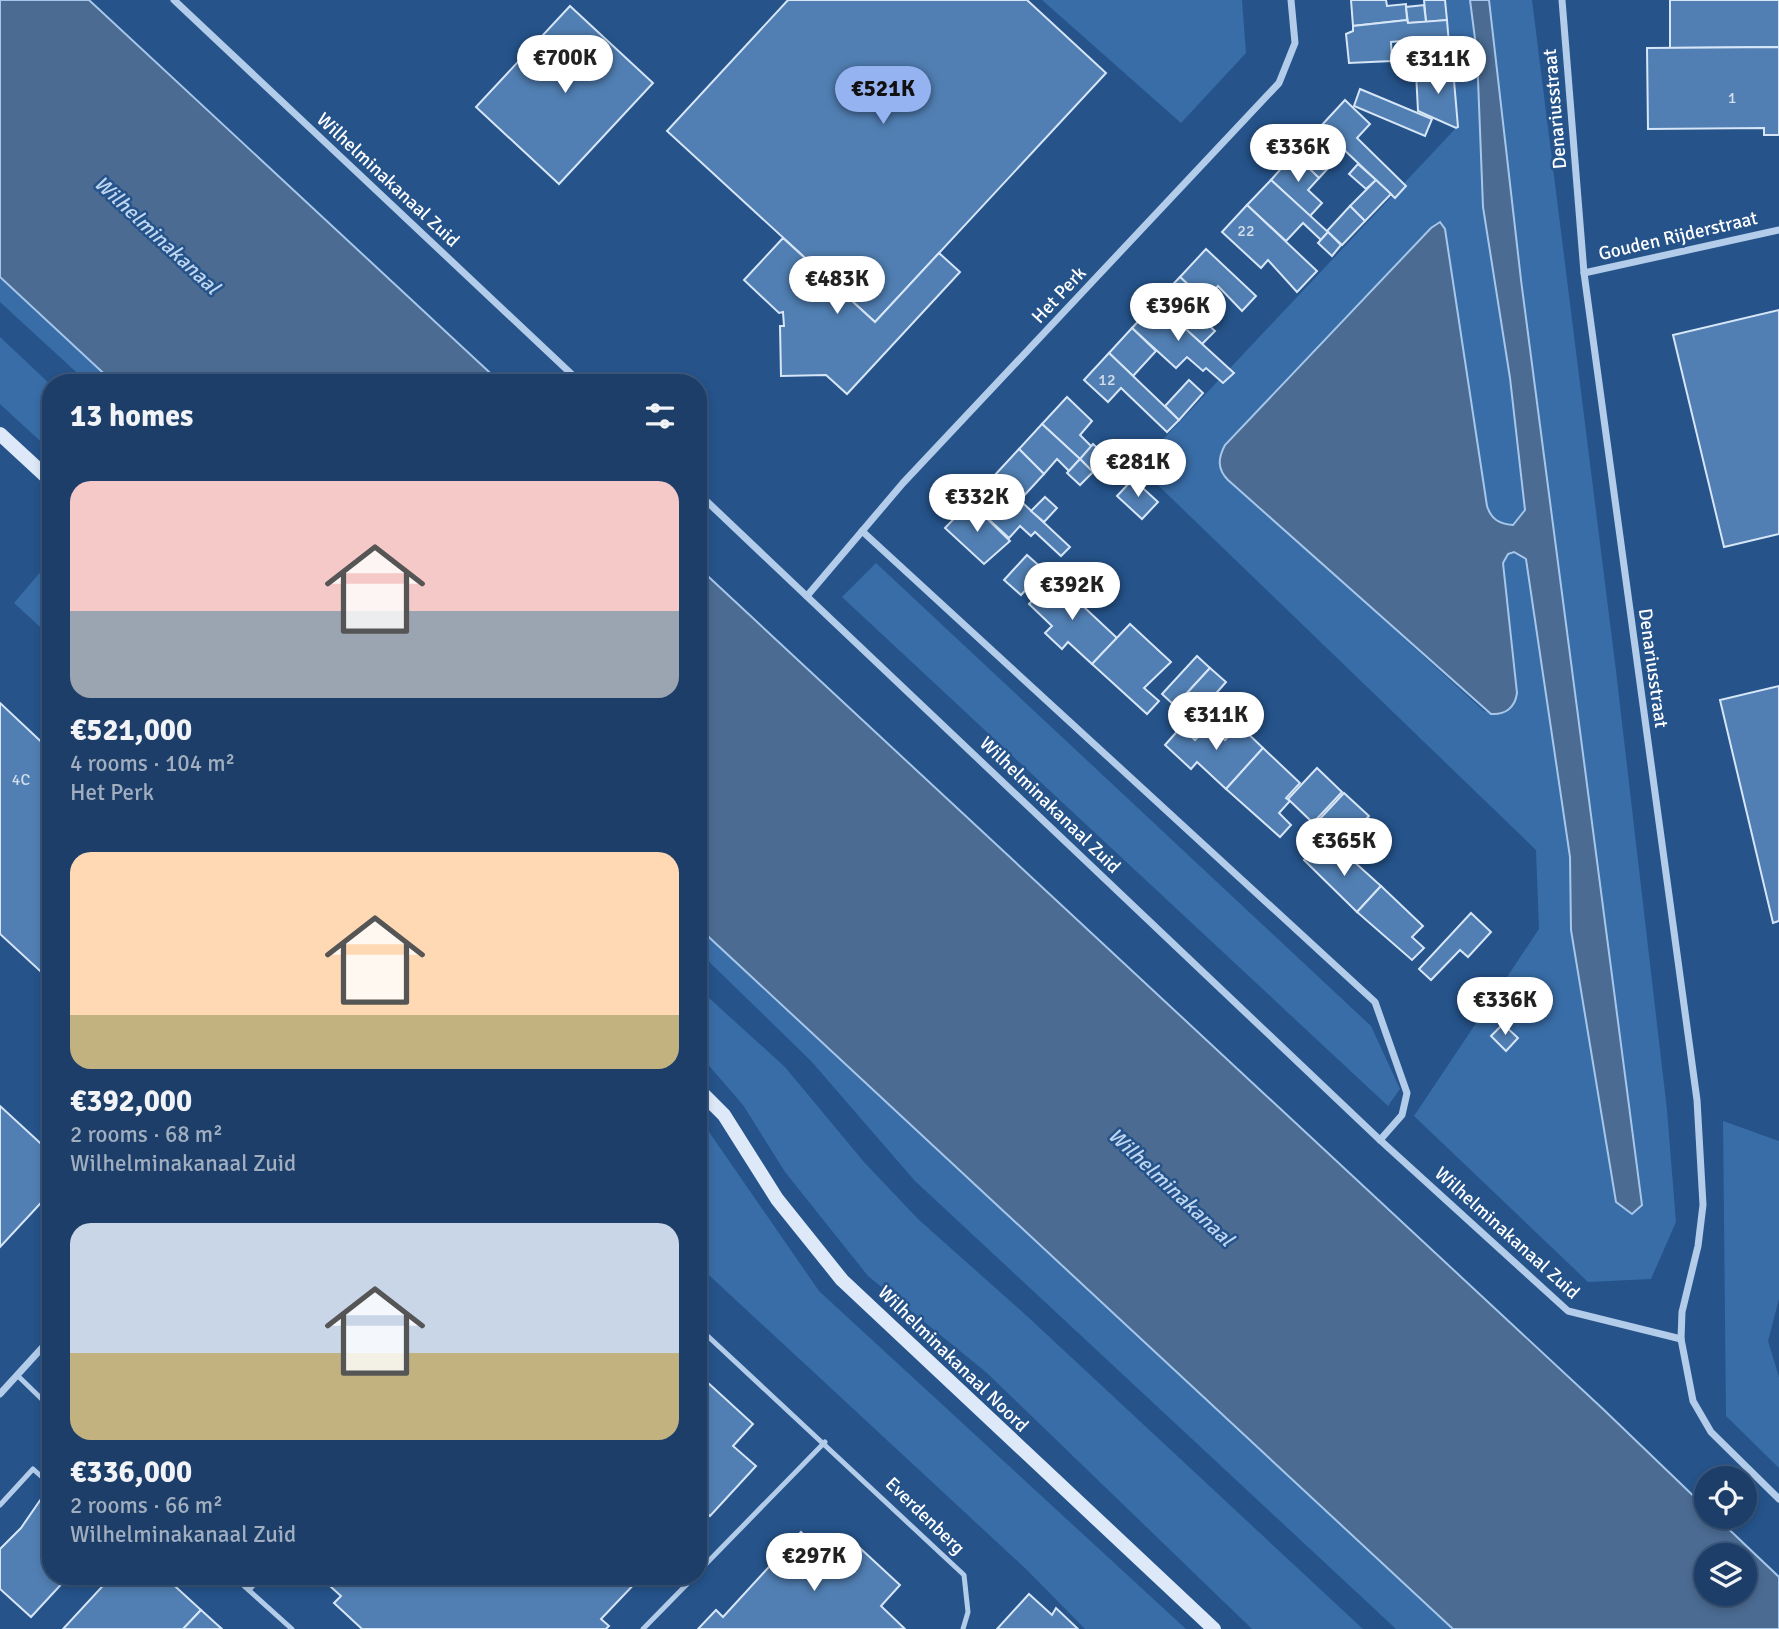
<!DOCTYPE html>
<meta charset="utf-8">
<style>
:root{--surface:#1c3e68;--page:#25456e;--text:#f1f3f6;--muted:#a0aec0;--line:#3a577c;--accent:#95b2f1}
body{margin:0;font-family:Signika,sans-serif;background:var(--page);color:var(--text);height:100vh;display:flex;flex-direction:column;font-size:26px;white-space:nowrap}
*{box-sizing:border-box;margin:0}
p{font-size:23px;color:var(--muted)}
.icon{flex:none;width:38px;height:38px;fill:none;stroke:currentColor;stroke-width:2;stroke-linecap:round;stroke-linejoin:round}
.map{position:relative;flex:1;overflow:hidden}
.drawer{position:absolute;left:42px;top:374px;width:665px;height:1211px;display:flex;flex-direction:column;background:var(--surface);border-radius:28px;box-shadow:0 4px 10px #0003,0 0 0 2px var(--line)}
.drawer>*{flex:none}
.buttons{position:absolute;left:1694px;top:1466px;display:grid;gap:14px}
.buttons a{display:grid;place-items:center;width:63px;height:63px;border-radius:50%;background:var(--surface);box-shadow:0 4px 10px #0003,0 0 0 2px var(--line);font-size:35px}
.price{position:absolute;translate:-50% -60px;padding:0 16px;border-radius:24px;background:#fff;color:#222;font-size:23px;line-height:46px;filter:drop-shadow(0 2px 4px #0008)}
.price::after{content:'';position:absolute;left:50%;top:42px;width:21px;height:16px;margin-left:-10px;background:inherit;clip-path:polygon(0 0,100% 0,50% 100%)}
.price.on{background:var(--accent);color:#111}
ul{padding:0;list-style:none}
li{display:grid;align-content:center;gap:14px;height:371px;padding:0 28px}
li span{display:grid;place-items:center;height:217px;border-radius:21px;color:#555}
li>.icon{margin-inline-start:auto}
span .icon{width:126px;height:126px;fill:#fffc;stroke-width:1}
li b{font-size:30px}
h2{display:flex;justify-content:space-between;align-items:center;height:84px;padding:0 28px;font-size:30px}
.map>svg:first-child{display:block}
.green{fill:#396da7}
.water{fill:#4b6b92;stroke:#a6c7ea;stroke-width:2;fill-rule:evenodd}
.building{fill:#517fb3;stroke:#d6e6f7;stroke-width:2}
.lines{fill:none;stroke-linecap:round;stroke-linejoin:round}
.lane{stroke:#b2ccea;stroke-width:5}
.street{stroke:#b2ccea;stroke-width:7}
.secondary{stroke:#dde9f8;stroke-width:14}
.labels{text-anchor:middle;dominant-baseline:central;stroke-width:5;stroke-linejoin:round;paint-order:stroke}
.number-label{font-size:16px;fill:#d4dfec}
.street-label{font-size:19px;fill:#fff;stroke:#25538a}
.water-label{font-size:21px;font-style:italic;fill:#bed6f1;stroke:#25538a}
</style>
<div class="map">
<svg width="1779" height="1629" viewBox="0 0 1779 1629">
<rect width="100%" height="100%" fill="#25538a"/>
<g class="green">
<path d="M1042 0H1242L1246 53 1181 123Z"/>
<path d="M1444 0H1470L1477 54 1483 207 1510 378 1525 510 1513 525C1499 524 1491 519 1487 506L1445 229 1436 223 1225 445 1220 454 1222 473 1484 711 1498 714 1513 707 1517 693 1503 563 1508 554 1514 552 1526 559 1570 857 1571 931 1616 1202 1632 1214 1642 1205 1521 280 1489 0H1532L1616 671 1667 1110 1676 1222 1651 1279 1588 1282 1414 1116 1539 929 1536 850 1138 466 1456 128Z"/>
<path d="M0 277 114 383H88L0 302Z"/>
<path d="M0 337 51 385V451L0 404Z"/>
<path d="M876 563 1371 1026 1400 1089 1388 1106 842 597Z"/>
<path d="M51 565V637L14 603 43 569Z"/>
<path d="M698 927 1453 1629H1396L915 1181 811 1061 698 951Z"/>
<path d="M698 988 785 1067 864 1162 918 1219 1028 1317 1363 1629H1252L987 1373 868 1276 785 1172 743 1105 698 1053Z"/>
<path d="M698 1116 819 1291 1186 1629H1085L1027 1570 698 1265Z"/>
<path d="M1723 1121 1779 1141V1299L1768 1341 1779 1377V1468L1726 1416Z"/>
</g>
<g class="water">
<path d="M0 0H89L501 383H114L0 277Z"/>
<path d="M1470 0H1489L1521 280 1642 1205 1632 1214 1616 1202 1571 930 1570 857 1526 559 1514 552 1508 554 1503 563 1517 693C1515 708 1505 715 1491 714L1228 480C1217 469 1218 458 1225 445L1431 228 1440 222 1445 229 1487 506C1491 519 1499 524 1513 525L1525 510 1510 378 1483 207 1477 54Z"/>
<path d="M698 567 1603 1409 1706 1508V1517H1716L1779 1577V1629H1453L698 927ZM1706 1556H1745V1594H1706Z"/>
</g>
<g class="building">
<path d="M788 0H1027L1106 73 875 322 667 131Z"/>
<path d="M1351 0H1386L1387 6 1406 4 1407 20 1353 26Z"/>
<path d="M1424 0H1445L1447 20 1426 22Z"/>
<path d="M1670 0H1779V47L1670 48Z"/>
<path d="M1424 5 1426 22 1408 23 1406 7Z"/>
<path d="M570 6 653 83 559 184 476 107Z"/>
<path d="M1407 20 1408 23 1447 20 1449 44 1437 45 1436 38 1391 42 1392 61 1349 63 1346 34 1353 31V26Z"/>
<path d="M1779 47V135H1764V128L1648 129 1647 48Z"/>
<path d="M1453 69 1458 127 1456 128 1418 111 1416 72Z"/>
<path d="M1360 89 1432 119 1425 136 1354 106Z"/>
<path d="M1345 100 1370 124 1357 138 1406 186 1395 198 1320 127Z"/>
<path d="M1320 127 1345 150 1319 178 1294 154Z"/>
<path d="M1294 154 1319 178 1308 190 1322 203 1310 216 1271 180Z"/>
<path d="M1358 164 1376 180 1366 189 1349 174Z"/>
<path d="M1271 180 1328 232 1321 240 1303 223 1286 241 1247 205Z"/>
<path d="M1376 180 1391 194 1365 221 1350 206Z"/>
<path d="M1247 205 1317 271 1297 292 1268 260 1261 268 1222 232Z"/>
<path d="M1350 206 1365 221 1342 245 1327 231Z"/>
<path d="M1328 232 1341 245 1332 256 1318 243Z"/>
<path d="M783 238 875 322 939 253 960 272 847 394 826 375 781 376 780 326H784L783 312 779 313 744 280Z"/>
<path d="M1206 249 1256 296 1242 311 1218 286 1205 300 1180 277Z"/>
<path d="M1180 277 1205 300 1194 312 1215 331 1202 344 1156 302Z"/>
<path d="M1156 302 1234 373 1223 383 1206 368 1203 371 1187 357 1176 368 1132 328Z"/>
<path d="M1779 310V534L1724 547 1673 335Z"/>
<path d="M1132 328 1156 351 1133 376 1109 353Z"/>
<path d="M1109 353 1179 420 1167 432 1121 388 1108 402 1084 380Z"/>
<path d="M1189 380 1203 393 1179 420 1165 406Z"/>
<path d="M1067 397 1092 421 1080 435 1092 447 1080 459 1042 424Z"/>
<path d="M1042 424 1080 459 1069 471 1057 459 1044 474 1019 449Z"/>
<path d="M1093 444 1107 457 1093 472 1080 459Z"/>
<path d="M1019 449 1044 474 1020 500 994 476Z"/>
<path d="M1080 459 1093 472 1080 485 1067 473Z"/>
<path d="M994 476 1070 547 1061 556 1035 532 1031 536 1020 526 1009 538 970 502Z"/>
<path d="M1133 479 1158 502 1142 519 1117 496Z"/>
<path d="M1045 497 1057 508 1044 522 1031 511Z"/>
<path d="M970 502 1010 541 984 564 945 528Z"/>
<path d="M1027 555 1044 570 1021 595 1004 580Z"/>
<path d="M1053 578 1117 638 1092 664 1068 642 1062 649 1045 633 1052 626 1029 604Z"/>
<path d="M1130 624 1171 662 1144 688 1159 701 1147 714 1092 664Z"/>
<path d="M1197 656 1210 668 1175 706 1162 694Z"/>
<path d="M1210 668 1226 682 1192 721 1175 706Z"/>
<path d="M1779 686V921L1773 923 1720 700Z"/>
<path d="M0 703 51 751V981L0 934Z"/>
<path d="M1209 725 1225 740 1239 725 1263 748 1226 789 1197 762 1191 769 1165 745 1181 727 1195 740Z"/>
<path d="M1263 748 1300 783 1286 798 1290 801 1279 813 1291 825 1280 837 1226 789Z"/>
<path d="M1317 768 1342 792 1313 823 1288 799Z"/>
<path d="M1344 793 1369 816 1340 847 1315 824Z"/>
<path d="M1316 848 1331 861 1341 850 1381 886 1357 912 1304 860Z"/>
<path d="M1381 886 1423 926 1412 937 1424 948 1412 960 1357 912Z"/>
<path d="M1471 913 1491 932 1468 957 1460 950 1431 980 1419 969Z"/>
<path d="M1503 1024 1518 1038 1506 1051 1491 1036Z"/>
<path d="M0 1106 51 1153V1192L0 1247Z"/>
<path d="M706 1381 753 1424 733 1446 756 1466 710 1516 703 1509 698 1514V1389Z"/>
<path d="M41 1499 51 1508V1577H68L31 1617 0 1589V1549L21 1528Z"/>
<path d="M801 1532 829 1559 848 1537 900 1585 881 1606 905 1629H698L716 1610 723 1617Z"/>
<path d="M111 1577H165L201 1610 183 1629H63Z"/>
<path d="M320 1577H641L601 1619 609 1626 606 1629H362L334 1603 341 1596Z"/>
<path d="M1029 1594 1052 1615 1056 1608 1078 1629H997Z"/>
<path d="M201 1610 222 1629H183Z"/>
</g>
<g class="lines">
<g class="lane">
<path d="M698 1327 964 1575 968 1612 963 1629"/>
<path d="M17 1375 51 1408"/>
<path d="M0 1505 33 1469 51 1485"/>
<path d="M698 1572 825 1442"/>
<path d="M234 1577 292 1629"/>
<path d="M249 1590 261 1577"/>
<path d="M643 1629 694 1577"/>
</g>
<g class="street">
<path d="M174 0 581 383"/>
<path d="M1562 0 1584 273 1697 1100 1703 1205 1698 1246 1682 1312 1681 1339 1693 1401 1711 1432 1779 1499"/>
<path d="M1584 273 1779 230"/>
<path d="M698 493 1380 1140 1568 1311 1681 1339"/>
<path d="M862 531 1375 1002 1407 1093 1402 1115 1380 1140"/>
<path d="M807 596 903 483 1279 83 1295 43 1291 0"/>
<path d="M0 1394 51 1338"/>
</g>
<g class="secondary">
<path d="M0 434 51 481"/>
<path d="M698 1089 724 1115 777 1199 842 1280 1214 1629"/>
</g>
</g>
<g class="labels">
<g class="number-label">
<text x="1732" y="98">1</text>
<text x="1246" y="231">22</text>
<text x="1107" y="380">12</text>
<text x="21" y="780">4C</text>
</g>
<g class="street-label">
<text transform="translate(1555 109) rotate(-95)">Denariusstraat</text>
<text transform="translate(388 180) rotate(43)">Wilhelminakanaal Zuid</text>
<text transform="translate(1678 236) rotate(-13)">Gouden Rijderstraat</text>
<text transform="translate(1059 295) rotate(-47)">Het Perk</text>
<text transform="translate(1653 668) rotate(82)">Denariusstraat</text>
<text transform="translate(1050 805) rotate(44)">Wilhelminakanaal Zuid</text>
<text transform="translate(1507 1233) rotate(42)">Wilhelminakanaal Zuid</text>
<text transform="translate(953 1359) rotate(44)">Wilhelminakanaal Noord</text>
<text transform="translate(925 1516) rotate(44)">Everdenberg</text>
</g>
<g class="water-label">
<text transform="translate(157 235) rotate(43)">Wilhelminakanaal</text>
<text transform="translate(1171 1187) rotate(43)">Wilhelminakanaal</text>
</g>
</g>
</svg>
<div class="buttons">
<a><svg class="icon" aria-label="locate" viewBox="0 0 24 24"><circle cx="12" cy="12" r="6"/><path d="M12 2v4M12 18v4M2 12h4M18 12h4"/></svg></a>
<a><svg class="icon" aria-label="layers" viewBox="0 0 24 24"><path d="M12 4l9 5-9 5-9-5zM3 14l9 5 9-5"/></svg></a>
</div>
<b class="price" style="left:565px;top:95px">€700K</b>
<b class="price" style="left:1438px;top:96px">€311K</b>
<b class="price on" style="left:883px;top:126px">€521K</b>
<b class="price" style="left:1298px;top:184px">€336K</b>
<b class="price" style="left:837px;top:316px">€483K</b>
<b class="price" style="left:1178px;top:343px">€396K</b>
<b class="price" style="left:1138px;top:499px">€281K</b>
<b class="price" style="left:977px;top:534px">€332K</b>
<b class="price" style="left:1072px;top:622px">€392K</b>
<b class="price" style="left:1216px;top:752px">€311K</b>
<b class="price" style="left:1344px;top:878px">€365K</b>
<b class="price" style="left:1505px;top:1037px">€336K</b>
<b class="price" style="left:814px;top:1593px">€297K</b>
<section class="drawer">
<h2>13 homes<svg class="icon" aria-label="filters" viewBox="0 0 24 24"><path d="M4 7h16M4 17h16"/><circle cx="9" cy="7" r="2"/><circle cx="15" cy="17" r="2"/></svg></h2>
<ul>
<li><span style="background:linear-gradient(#f6c9c9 60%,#9aa5b1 0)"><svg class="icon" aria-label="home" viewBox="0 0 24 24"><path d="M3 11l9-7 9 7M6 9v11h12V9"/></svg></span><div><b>€521,000</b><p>4 rooms · 104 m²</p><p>Het Perk</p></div></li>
<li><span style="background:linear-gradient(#ffd9b3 75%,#c2b280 0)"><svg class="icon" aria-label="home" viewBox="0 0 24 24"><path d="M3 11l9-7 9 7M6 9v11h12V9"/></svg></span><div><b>€392,000</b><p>2 rooms · 68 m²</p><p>Wilhelminakanaal Zuid</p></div></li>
<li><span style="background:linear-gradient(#c9d6e8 60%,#c2b280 0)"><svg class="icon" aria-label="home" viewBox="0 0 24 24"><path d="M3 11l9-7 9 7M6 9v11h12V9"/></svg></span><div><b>€336,000</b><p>2 rooms · 66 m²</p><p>Wilhelminakanaal Zuid</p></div></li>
</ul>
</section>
</div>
